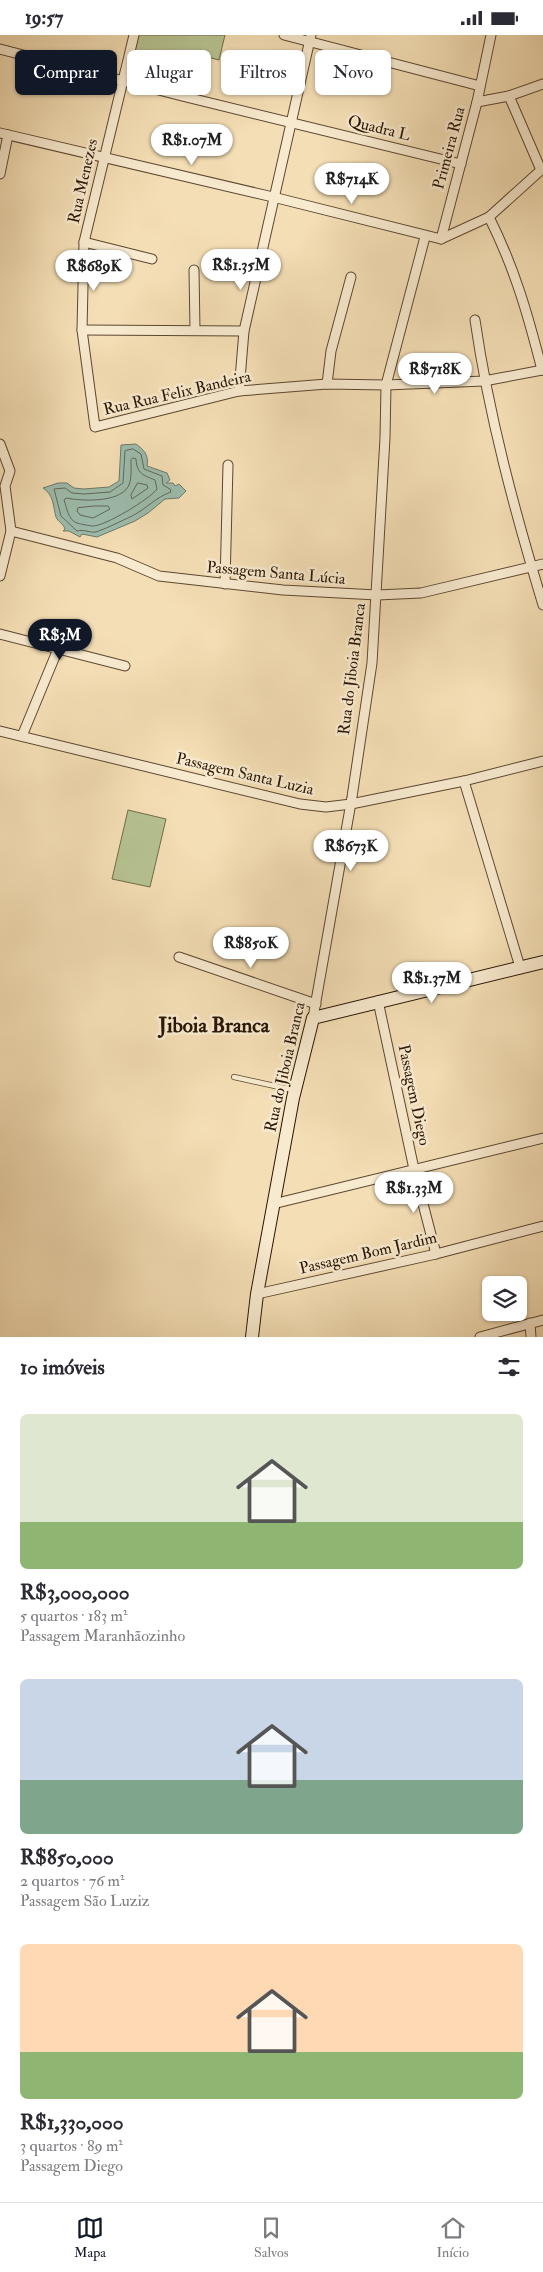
<!DOCTYPE html>
<html lang="pt">
<meta charset="utf-8">
<style>
:root{--surface:#fff;--page:#f7f7f7;--text:#2b2b33;--muted:#7c7c81;--line:#e1e1e2;--accent:#111827}
body{margin:0;font-family:"IM FELL Double Pica",serif;background:var(--page);color:var(--text);height:100vh;display:flex;flex-direction:column;font-size:19px;white-space:nowrap}
*{box-sizing:border-box;margin:0}
p{font-size:16px;color:var(--muted)}
.icon{flex:none;width:28px;height:28px;fill:none;stroke:currentColor;stroke-width:2;stroke-linecap:round;stroke-linejoin:round}
.map{position:relative;height:1302px;overflow:hidden}
.panel{display:flex;flex-direction:column;background:var(--surface);flex:1}
.panel>*{flex:none}
.hud{position:absolute;left:15px;top:15px;width:514px;height:45px;display:flex;gap:10px}
.buttons{position:absolute;left:482px;top:1241px;display:grid;gap:10px}
.buttons a{display:grid;place-items:center;width:45px;height:45px;border-radius:8px;background:var(--surface);box-shadow:0 1px 4px #0004;font-size:25px}
.price{position:absolute;translate:-50% -42px;padding:0 11px;border-radius:18px;background:#fff;color:#222;font-size:16px;line-height:32px;filter:drop-shadow(0 1px 2px #0008)}
.price::after{content:'';position:absolute;left:50%;top:30px;width:15px;height:11px;margin-left:-8px;background:inherit;clip-path:polygon(0 0,100% 0,50% 100%)}
.price.on{background:var(--accent);color:#fff}
ul{padding:0;list-style:none}
li{display:grid;align-content:center;gap:10px;height:265px;padding:0 20px}
li span{display:grid;place-items:center;height:155px;border-radius:8px;color:#555}
li>.icon{margin-inline-start:auto}
span .icon{width:90px;height:90px;fill:#fffc;stroke-width:1}
li b{font-size:21px}
h2{display:flex;justify-content:space-between;align-items:center;height:60px;padding:0 20px;font-size:21px}
.pill{padding:0 18px;border-radius:8px;background:var(--surface);box-shadow:0 1px 4px #0004;font-size:18px;line-height:45px}
.pill.on{background:var(--accent);color:#fff}
.status{display:flex;justify-content:space-between;align-items:center;height:35px;padding:0 25px;background:var(--surface);direction:ltr}
.status svg{height:14px;fill:currentColor}
.menu{display:flex;justify-content:space-around;align-items:center;height:70px;border-top:1px solid var(--line);background:var(--surface);font-size:14px;color:var(--muted)}
.menu a{display:grid;justify-items:center;gap:2px}
.menu .on{color:var(--accent)}
.map>svg:first-child{display:block}
.green{fill:#b6c291;stroke:#706c4a}
.water{fill:#9cbcad;stroke:#6e7969}
.lines{fill:none;stroke-linecap:round;stroke-linejoin:round}
.shore{stroke:#626858;stroke-width:1}
.lane-casing{stroke:#5c4730;stroke-width:6}
.street-casing{stroke:#5c4730;stroke-width:11}
.secondary-casing{stroke:#291504;stroke-width:14}
.lane{stroke:#f8eacf;stroke-width:4.5}
.street{stroke:#f8eacf;stroke-width:9}
.secondary{stroke:#f8eacf;stroke-width:12}
.labels{text-anchor:middle;dominant-baseline:central;stroke-width:5;stroke-linejoin:round;paint-order:stroke}
.street-label{font-size:16px;fill:#291504;stroke:#f8eacf}
.district-label{font-size:21px;font-weight:bold;fill:#291504;stroke:#f8eacf}
</style>
<div class="status"><b>19:57</b><svg viewBox="0 0 49 12"><path d="M0 12V9h3v3zM5 12V6h3v6zM10 12V3h3v9zM15 12V0h3v12zM26 1h20v11H26zM47 4h2v5h-2z"/></svg></div>
<div class="map">
<svg width="543" height="1302" viewBox="0 0 543 1302">
<rect width="100%" height="100%" fill="#f4deb5"/>
<filter id="stains"><feTurbulence type="fractalNoise" baseFrequency=".004" numOctaves="4"/><feColorMatrix values="0 0 0 0 .2 0 0 0 0 .09 0 0 0 0 .02 0 0 0 .5 -.17"/></filter>
<radialGradient id="worn" r=".72"><stop offset=".6" stop-color="#630" stop-opacity="0"/><stop offset="1" stop-color="#630" stop-opacity=".3"/></radialGradient>
<g class="green">
<path d="M138 0H225L219 25 192 18 182 51 130 39Z"/>
<path d="M128 775 166 784 150 852 112 844Z"/>
</g>
<path class="water" d="M136 409C144 415 149 420 147 431L167 438 170 445 166 448H173L175 451 179 449 186 456 179 463 165 464 148 478 135 486 97 502 82 499 80 502 69 496H63L65 494C63 488 58 487 56 482 53 471 54 460 43 453L58 448H67L74 453 84 454 109 452 119 446 121 410Z"/>
<g class="lines">
<g class="shore">
<path d="M133 414 141 419 144 434 162 441 163 450 170 454 171 457C156 462 146 474 132 481 121 486 108 493 96 497 90 498 84 494 77 496L61 481 54 454 65 453 72 458 84 459 110 457 123 448 125 416Z"/>
<path d="M133 423 136 424C137 439 143 440 155 445L157 454C150 464 105 491 93 491 90 491 80 489 77 488 68 485 67 473 64 465L66 463C81 466 118 468 128 452 132 445 131 433 131 425Z"/>
<path d="M138 448 147 450 148 453 132 464 131 460Z"/>
<path d="M95 471H108L110 474 93 483 80 480 77 476 78 473Z"/>
</g>
<g class="lane-casing">
<path id="lane" d="M234 1042 293 1055"/>
</g>
<g class="street-casing">
<g id="street">
<path d="M134 0 84 207 82 295 95 392 239 356 327 349 386 350 484 346 543 335"/>
<path d="M284 0 480 51"/>
<path d="M0 14 182 61 461 129"/>
<path d="M477 67 509 61 543 49"/>
<path d="M0 98 273 162 441 204 489 182 541 135 509 61"/>
<path d="M0 139 8 100"/>
<path d="M489 182C515 234 528 280 542 335"/>
<path d="M441 204 477 67 491 0"/>
<path d="M84 207 152 224"/>
<path d="M194 235 195 295"/>
<path d="M475 285C489 382 515 477 543 570"/>
<path d="M82 295 244 296"/>
<path d="M327 349 331 316 351 242"/>
<path d="M239 356 244 296 311 0"/>
<path d="M0 409 10 436 5 451 11 496 0 541"/>
<path d="M11 496 117 523 159 541 283 555 377 560 421 558 543 529"/>
<path d="M225 549 228 430"/>
<path d="M0 599 125 631"/>
<path d="M0 696 300 769 326 772 351 769 464 746 543 726"/>
<path d="M22 701 58 614"/>
<path d="M464 746 520 932"/>
<path d="M179 922 316 969"/>
<path d="M378 966 414 1134 436 1219"/>
<path d="M313 983 352 762 372 628 385 403 386 350 425 202"/>
<path d="M273 1169 543 1103"/>
<path d="M257 1259 436 1219 543 1191"/>
<path d="M530 1288 531 1302"/>
<path d="M480 1302 543 1285"/>
</g>
</g>
<g class="secondary-casing">
<path id="secondary" d="M252 1302 257 1259 293 1063 313 983 543 927"/>
</g>
<use href="#lane" class="lane"/>
<use href="#street" class="street"/>
<use href="#secondary" class="secondary"/>
</g>
<g class="labels">
<g class="street-label">
<text transform="translate(379 93) rotate(14)">Quadra L</text>
<text transform="translate(449 113) rotate(-75)">Primeira Rua</text>
<text transform="translate(83 146) rotate(-77)">Rua Menezes</text>
<text transform="translate(177 358) rotate(-13)">Rua Rua Felix Bandeira</text>
<text transform="translate(276 538) rotate(5)">Passagem Santa Lúcia</text>
<text transform="translate(352 634) rotate(-83)">Rua do Jiboia Branca</text>
<text transform="translate(245 739) rotate(13)">Passagem Santa Luzia</text>
<text transform="translate(285 1032) rotate(-77)">Rua do Jiboia Branca</text>
<text transform="translate(414 1060) rotate(78)">Passagem Diego</text>
<text transform="translate(368 1218) rotate(-13)">Passagem Bom Jardim</text>
</g>
<g class="district-label">
<text x="214" y="990">Jiboia Branca</text>
</g>
</g>
<rect width="100%" height="100%" filter="url(#stains)"/>
<rect width="100%" height="100%" fill="url(#worn)"/>
</svg>
<div class="buttons">
<a><svg class="icon" aria-label="layers" viewBox="0 0 24 24"><path d="M12 4l9 5-9 5-9-5zM3 14l9 5 9-5"/></svg></a>
</div>
<b class="price" style="left:192px;top:131px">R$1.07M</b>
<b class="price" style="left:352px;top:170px">R$714K</b>
<b class="price" style="left:241px;top:256px">R$1.35M</b>
<b class="price" style="left:94px;top:257px">R$689K</b>
<b class="price" style="left:435px;top:360px">R$718K</b>
<b class="price on" style="left:60px;top:626px">R$3M</b>
<b class="price" style="left:351px;top:837px">R$673K</b>
<b class="price" style="left:251px;top:934px">R$850K</b>
<b class="price" style="left:432px;top:969px">R$1.37M</b>
<b class="price" style="left:414px;top:1179px">R$1.33M</b>
<div class="hud">
<a class="pill on">Comprar</a>
<a class="pill">Alugar</a>
<a class="pill">Filtros</a>
<a class="pill">Novo</a>
</div>
</div>
<section class="panel">
<h2>10 imóveis<svg class="icon" aria-label="filters" viewBox="0 0 24 24"><path d="M4 7h16M4 17h16"/><circle cx="9" cy="7" r="2"/><circle cx="15" cy="17" r="2"/></svg></h2>
<ul>
<li><span style="background:linear-gradient(#dfe7d0 70%,#8fb573 0)"><svg class="icon" aria-label="home" viewBox="0 0 24 24"><path d="M3 11l9-7 9 7M6 9v11h12V9"/></svg></span><div><b>R$3,000,000</b><p>5 quartos · 183 m²</p><p>Passagem Maranhãozinho</p></div></li>
<li><span style="background:linear-gradient(#c9d6e8 65%,#7fa58c 0)"><svg class="icon" aria-label="home" viewBox="0 0 24 24"><path d="M3 11l9-7 9 7M6 9v11h12V9"/></svg></span><div><b>R$850,000</b><p>2 quartos · 76 m²</p><p>Passagem São Luziz</p></div></li>
<li><span style="background:linear-gradient(#ffd9b3 70%,#8fb573 0)"><svg class="icon" aria-label="home" viewBox="0 0 24 24"><path d="M3 11l9-7 9 7M6 9v11h12V9"/></svg></span><div><b>R$1,330,000</b><p>3 quartos · 89 m²</p><p>Passagem Diego</p></div></li>
</ul>
</section>
<nav class="menu">
<a class="on"><svg class="icon" aria-label="map" viewBox="0 0 24 24"><path d="M3 6l6-2 6 2 6-2v14l-6 2-6-2-6 2zM9 4v14M15 6v14"/></svg>Mapa</a>
<a><svg class="icon" aria-label="saved" viewBox="0 0 24 24"><path d="M7 4h10v16l-5-4-5 4z"/></svg>Salvos</a>
<a><svg class="icon" aria-label="home" viewBox="0 0 24 24"><path d="M3 11l9-7 9 7M6 9v11h12V9"/></svg>Início</a>
</nav>
